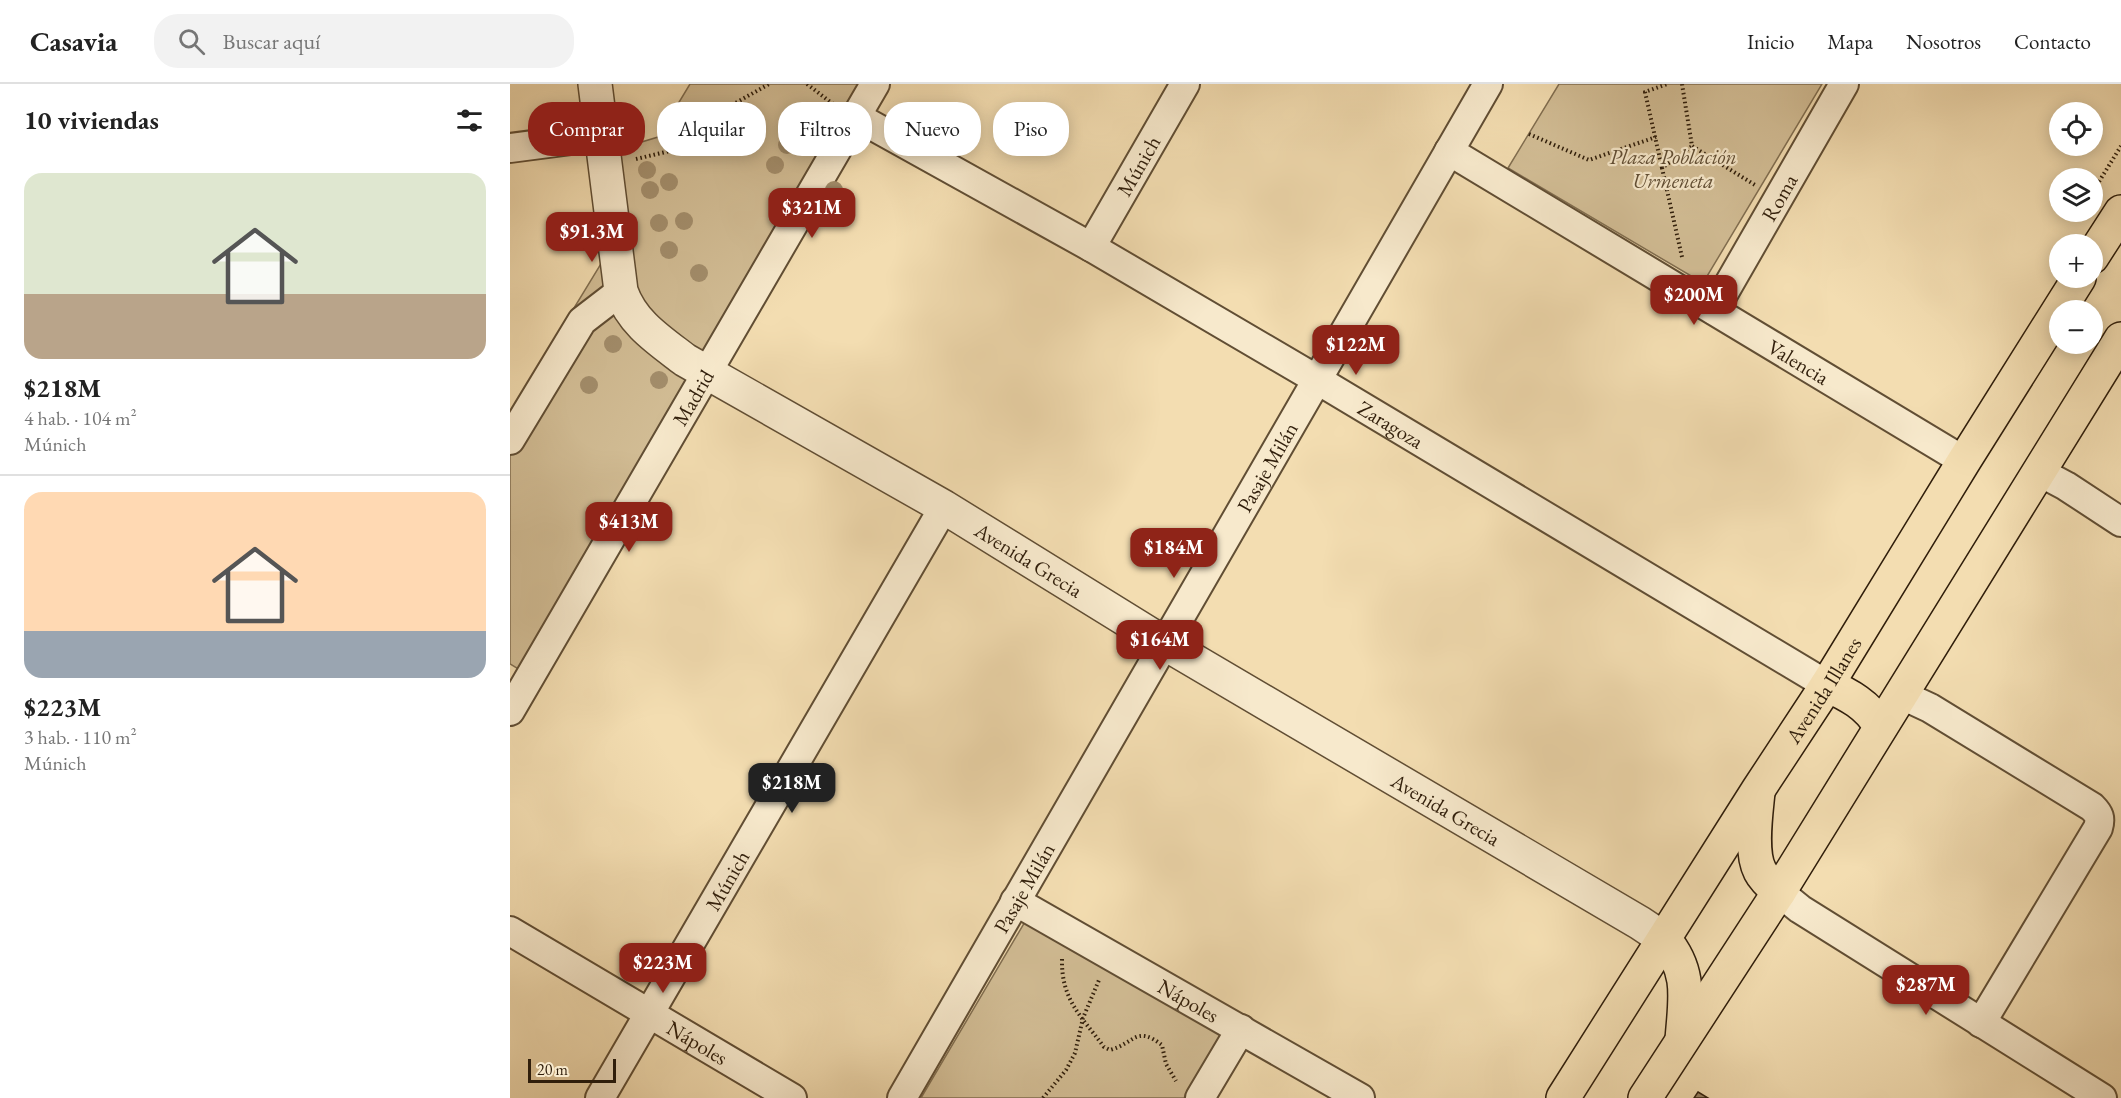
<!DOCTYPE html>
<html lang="es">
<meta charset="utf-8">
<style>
:root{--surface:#fff;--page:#f2f2f2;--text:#222;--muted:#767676;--line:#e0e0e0;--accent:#8f2418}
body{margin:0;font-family:"EB Garamond",serif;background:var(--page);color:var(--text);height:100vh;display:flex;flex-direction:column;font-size:22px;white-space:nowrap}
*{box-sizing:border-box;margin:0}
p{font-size:20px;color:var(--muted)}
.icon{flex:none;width:33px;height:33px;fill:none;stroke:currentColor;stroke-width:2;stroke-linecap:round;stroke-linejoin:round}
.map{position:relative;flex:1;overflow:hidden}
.drawer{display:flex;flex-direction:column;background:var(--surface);width:510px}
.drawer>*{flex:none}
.top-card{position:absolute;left:18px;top:18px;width:570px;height:54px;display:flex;gap:12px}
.buttons{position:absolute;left:1539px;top:18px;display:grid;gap:12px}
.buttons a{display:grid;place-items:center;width:54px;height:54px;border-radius:50%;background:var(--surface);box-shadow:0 3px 15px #0003;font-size:30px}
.scale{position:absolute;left:18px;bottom:15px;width:88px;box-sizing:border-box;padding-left:6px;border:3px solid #301e0b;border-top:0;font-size:16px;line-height:21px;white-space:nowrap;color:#301e0b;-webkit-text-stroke:4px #f7e9cc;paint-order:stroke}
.price{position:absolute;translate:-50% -51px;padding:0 14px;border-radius:12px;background:var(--accent);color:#fff;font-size:20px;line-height:39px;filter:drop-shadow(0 2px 3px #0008)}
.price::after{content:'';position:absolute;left:50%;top:36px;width:18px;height:14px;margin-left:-9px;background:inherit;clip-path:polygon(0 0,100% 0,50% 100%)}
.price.on{background:#222;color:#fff}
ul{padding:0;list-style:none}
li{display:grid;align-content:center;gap:12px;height:318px;padding:0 24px}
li+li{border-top:2px solid var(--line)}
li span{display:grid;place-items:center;height:186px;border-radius:18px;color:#555}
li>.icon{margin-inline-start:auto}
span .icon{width:108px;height:108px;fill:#fffc;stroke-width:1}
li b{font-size:26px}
h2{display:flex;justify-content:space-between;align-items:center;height:72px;padding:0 24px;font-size:26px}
.chip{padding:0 21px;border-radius:24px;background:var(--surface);box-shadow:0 3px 15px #0003;font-size:21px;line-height:54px}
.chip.on{background:var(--accent);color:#fff}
header{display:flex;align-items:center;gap:36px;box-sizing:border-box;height:84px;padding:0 30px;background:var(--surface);border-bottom:2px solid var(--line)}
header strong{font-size:28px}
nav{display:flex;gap:33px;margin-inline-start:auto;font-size:21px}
.search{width:420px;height:54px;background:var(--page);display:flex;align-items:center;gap:15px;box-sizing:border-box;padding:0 21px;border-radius:24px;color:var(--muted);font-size:22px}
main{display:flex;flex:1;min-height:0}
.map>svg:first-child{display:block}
.green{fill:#d2bd95;stroke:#816e50;stroke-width:1.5}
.building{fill:#958161;stroke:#301e0b;stroke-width:1.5}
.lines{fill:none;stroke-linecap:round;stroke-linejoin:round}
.minor-casing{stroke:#614e34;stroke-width:32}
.tertiary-casing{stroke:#614e34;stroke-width:36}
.primary-casing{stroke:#301e0b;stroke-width:36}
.path{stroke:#301e0b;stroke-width:4;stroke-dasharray:1.5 3;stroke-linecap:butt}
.minor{stroke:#f7e9cc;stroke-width:28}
.tertiary{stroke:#f7e9cc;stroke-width:33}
.primary{stroke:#f3ddb1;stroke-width:33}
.tree{fill:#a38e6c}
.labels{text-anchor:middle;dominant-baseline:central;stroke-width:4.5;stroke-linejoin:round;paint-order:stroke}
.park-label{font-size:21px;font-style:italic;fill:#614e34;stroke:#f7e9cc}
.street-label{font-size:21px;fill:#301e0b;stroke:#f7e9cc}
</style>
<header>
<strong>Casavia</strong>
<div class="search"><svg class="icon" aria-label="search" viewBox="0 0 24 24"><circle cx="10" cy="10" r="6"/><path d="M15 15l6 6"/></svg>Buscar aquí</div>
<nav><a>Inicio</a><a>Mapa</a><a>Nosotros</a><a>Contacto</a></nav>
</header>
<main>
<section class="drawer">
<h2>10 viviendas<svg class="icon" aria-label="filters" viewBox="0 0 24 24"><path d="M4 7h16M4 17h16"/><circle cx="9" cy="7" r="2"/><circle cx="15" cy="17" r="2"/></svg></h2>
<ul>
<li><span style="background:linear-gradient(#dfe7d0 65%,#b9a48a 0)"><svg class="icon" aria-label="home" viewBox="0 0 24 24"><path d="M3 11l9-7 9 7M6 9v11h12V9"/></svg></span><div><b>$218M</b><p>4 hab. · 104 m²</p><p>Múnich</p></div></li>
<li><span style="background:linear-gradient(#ffd9b3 75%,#9aa5b1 0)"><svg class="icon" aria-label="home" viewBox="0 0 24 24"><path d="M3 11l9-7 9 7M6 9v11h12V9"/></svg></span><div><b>$223M</b><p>3 hab. · 110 m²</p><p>Múnich</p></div></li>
</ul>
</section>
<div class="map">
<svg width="1611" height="1014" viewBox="0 0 1611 1014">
<rect width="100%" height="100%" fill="#f3ddb1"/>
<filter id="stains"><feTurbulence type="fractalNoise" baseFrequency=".00333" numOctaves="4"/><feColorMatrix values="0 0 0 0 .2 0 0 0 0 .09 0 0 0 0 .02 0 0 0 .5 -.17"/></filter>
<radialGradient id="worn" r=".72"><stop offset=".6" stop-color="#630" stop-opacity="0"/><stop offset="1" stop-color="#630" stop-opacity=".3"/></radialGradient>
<g class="green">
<path d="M180 0H349L10 586 0 580V329L114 142 105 66 148 53Z"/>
<path d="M1049 0H1312L1193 199 998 84Z"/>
<path d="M516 836 711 950 674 1014H411Z"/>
</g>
<path class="building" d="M1188 1008 1198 1014H1184Z"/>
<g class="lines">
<g class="minor-casing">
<g id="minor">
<path id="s1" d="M347 33 581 163 806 295 1317 601"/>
<path d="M0 64 92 52"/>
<path id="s2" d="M939 67 1454 377"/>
<path id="s3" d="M581 163 675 0"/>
<path id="s4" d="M1204 226 1334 0"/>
<path d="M0 356 72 237 111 207"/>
<path d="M1528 387 1556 402 1611 438"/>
<path d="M1390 610 1420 624 1582 723C1589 730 1591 734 1588 744L1471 939"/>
<path id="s5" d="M0 627 365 0"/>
<path d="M1269 808 1290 825 1592 1014"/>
<path id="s6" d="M505 817 850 1014"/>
<path id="s7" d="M0 847 282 1014"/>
<path id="s8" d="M90 1014 434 423"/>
<path id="s9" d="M392 1014 978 0"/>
<path d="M690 1014 731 945"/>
</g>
</g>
<g class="tertiary-casing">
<g id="tertiary">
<path id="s10" d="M85 0 111 207C122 239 149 256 175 276L434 423 654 559 1130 839 1154 855"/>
</g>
</g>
<g class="primary-casing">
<g id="primary">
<path d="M1582 173 1611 128"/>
<path d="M1317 601C1339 611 1358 621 1370 642"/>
<path d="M1248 708C1246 729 1240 768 1250 787 1254 795 1262 802 1269 808"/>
<path d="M1154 855C1182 888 1175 915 1172 956"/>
<path id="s11" d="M1053 1014 1248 706 1317 601 1454 377 1569 194"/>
<path d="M1135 1014 1269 808 1611 255"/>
</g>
</g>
<g class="path">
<path d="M297 0 323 20"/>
<path d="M1172 0 1182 62 1245 101"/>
<path d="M1019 50 1079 76 1146 53"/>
<path d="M126 75 164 66 222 21 259 0"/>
<path d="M1152 84 1135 8 1157 0"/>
<path d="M1582 109 1611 62"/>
<path d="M1172 173 1152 84 1182 62"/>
<path d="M552 875C551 916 572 933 594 963L600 966C625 959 626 941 652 961L656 980 666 997"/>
<path d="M533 1014 556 986 565 969 573 934 589 896"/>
</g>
<use href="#minor" class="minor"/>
<use href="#tertiary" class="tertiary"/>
<use href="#primary" class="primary"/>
</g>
<g class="tree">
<circle cx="277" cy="61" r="9"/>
<circle cx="265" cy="81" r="9"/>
<circle cx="137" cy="86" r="9"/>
<circle cx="159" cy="98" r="9"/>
<circle cx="140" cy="106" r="9"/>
<circle cx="324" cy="106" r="9"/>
<circle cx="174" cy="137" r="9"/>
<circle cx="149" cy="139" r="9"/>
<circle cx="159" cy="166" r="9"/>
<circle cx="189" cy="189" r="9"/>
<circle cx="103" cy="260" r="9"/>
<circle cx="149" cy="296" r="9"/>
<circle cx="79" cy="301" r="9"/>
</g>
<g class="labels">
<g class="park-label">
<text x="1163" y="72">Plaza Población<tspan x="1163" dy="24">Urmeneta</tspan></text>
</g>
<g class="street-label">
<text stroke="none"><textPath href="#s3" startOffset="94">Múnich</textPath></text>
<text stroke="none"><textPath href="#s4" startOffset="130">Roma</textPath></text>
<text stroke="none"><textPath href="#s2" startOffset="408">Valencia</textPath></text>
<text stroke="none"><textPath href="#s5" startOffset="363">Madrid</textPath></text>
<text stroke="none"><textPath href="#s1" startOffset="616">Zaragoza</textPath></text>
<text stroke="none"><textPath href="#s9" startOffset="729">Pasaje Milán</textPath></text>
<text stroke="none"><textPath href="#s10" startOffset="702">Avenida Grecia</textPath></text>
<text stroke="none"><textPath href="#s11" startOffset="484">Avenida Illanes</textPath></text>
<text stroke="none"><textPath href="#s10" startOffset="1188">Avenida Grecia</textPath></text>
<text stroke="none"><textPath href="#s8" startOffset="252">Múnich</textPath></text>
<text stroke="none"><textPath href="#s9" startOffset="243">Pasaje Milán</textPath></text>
<text stroke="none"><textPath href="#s6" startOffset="200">Nápoles</textPath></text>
<text stroke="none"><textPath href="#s7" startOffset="218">Nápoles</textPath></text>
</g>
</g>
<rect width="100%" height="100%" filter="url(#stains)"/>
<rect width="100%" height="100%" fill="url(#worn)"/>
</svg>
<div class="buttons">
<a><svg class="icon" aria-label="locate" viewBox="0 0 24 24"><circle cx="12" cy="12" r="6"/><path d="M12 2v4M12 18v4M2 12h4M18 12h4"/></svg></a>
<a><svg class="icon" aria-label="layers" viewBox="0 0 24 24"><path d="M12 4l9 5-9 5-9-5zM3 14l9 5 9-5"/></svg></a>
<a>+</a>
<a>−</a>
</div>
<div class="scale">20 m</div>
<b class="price" style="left:302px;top:155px">$321M</b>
<b class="price" style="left:82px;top:179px">$91.3M</b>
<b class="price" style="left:1184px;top:242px">$200M</b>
<b class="price" style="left:846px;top:292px">$122M</b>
<b class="price" style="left:119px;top:469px">$413M</b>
<b class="price" style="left:664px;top:495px">$184M</b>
<b class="price" style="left:650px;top:587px">$164M</b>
<b class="price on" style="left:282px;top:730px">$218M</b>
<b class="price" style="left:153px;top:910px">$223M</b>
<b class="price" style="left:1416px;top:932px">$287M</b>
<div class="top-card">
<a class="chip on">Comprar</a>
<a class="chip">Alquilar</a>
<a class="chip">Filtros</a>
<a class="chip">Nuevo</a>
<a class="chip">Piso</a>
</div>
</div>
</main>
